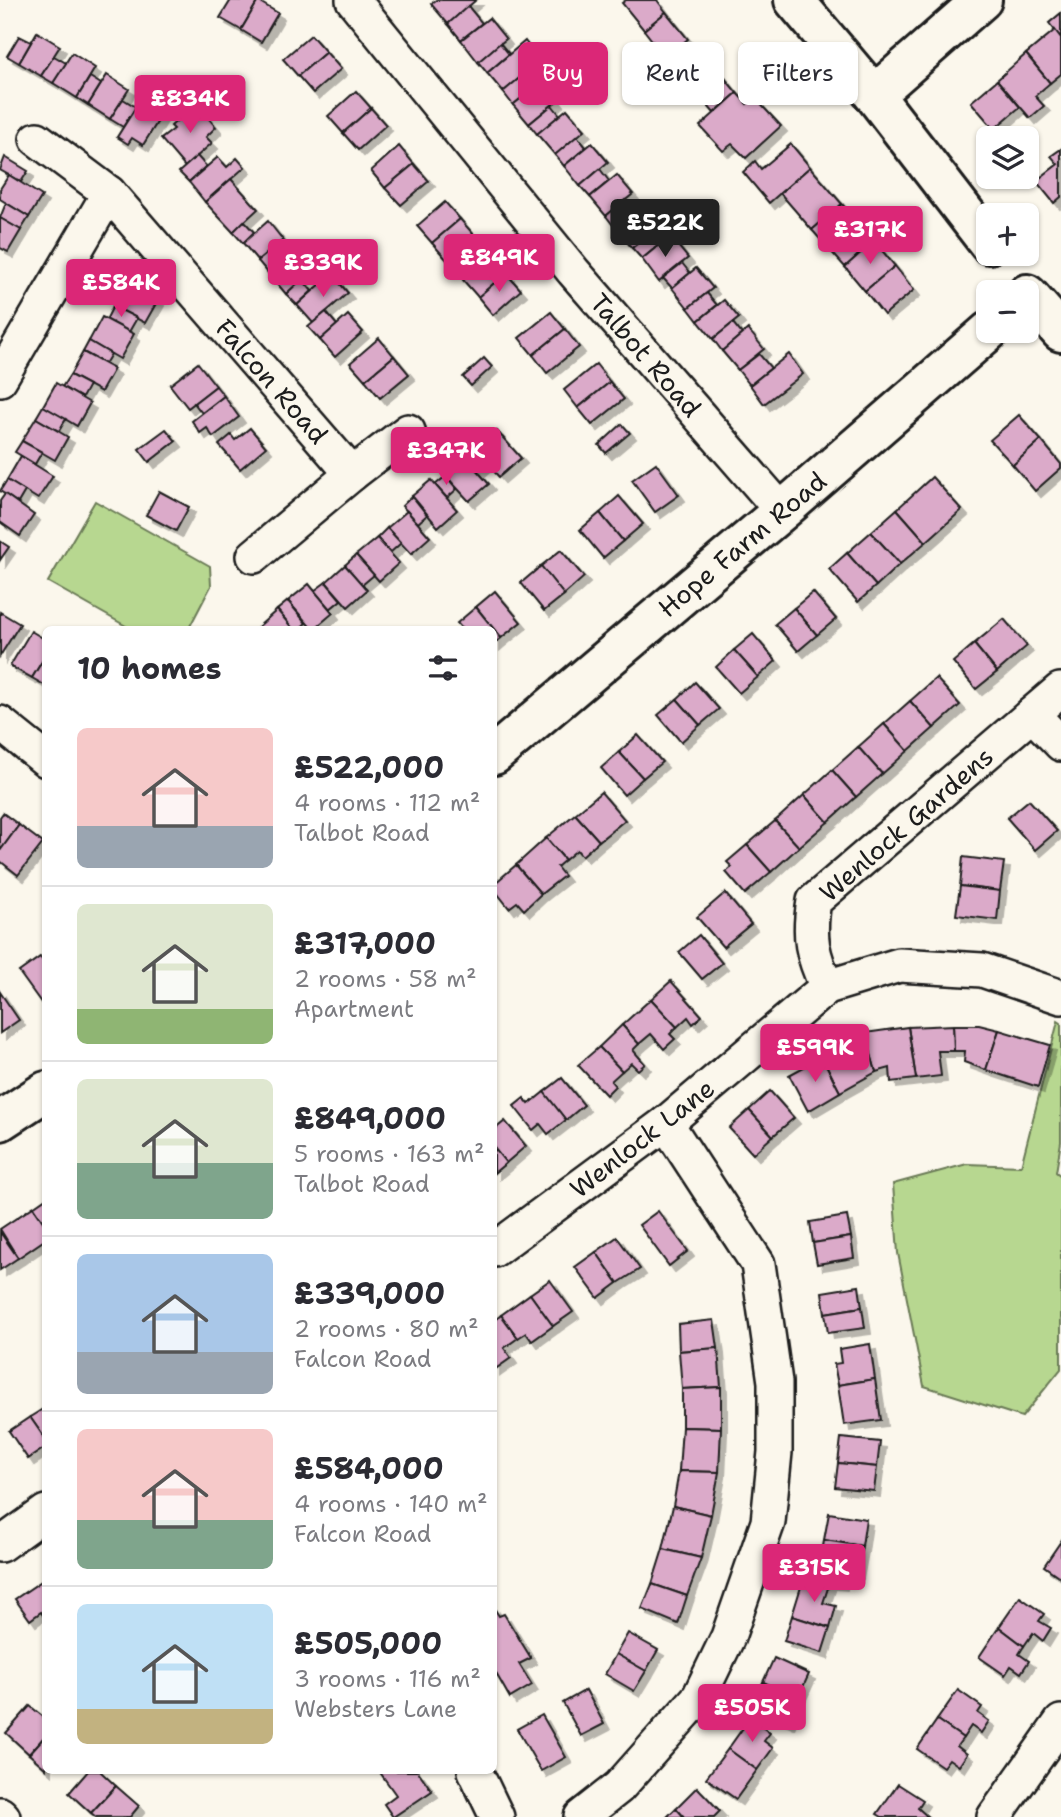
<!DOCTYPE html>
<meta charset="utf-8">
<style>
:root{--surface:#fff;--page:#f7f7f7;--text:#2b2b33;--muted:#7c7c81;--line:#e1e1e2;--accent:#db2777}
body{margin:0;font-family:"Shantell Sans",sans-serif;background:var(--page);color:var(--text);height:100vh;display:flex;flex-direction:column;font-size:26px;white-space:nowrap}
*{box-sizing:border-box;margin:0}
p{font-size:23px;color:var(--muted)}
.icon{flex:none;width:38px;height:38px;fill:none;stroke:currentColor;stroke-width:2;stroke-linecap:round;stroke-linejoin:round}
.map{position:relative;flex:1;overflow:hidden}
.sheet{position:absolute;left:42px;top:626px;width:455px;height:1148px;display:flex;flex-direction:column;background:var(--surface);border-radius:10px;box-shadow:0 2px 5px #0004}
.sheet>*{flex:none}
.banner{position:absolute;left:518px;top:42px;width:438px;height:63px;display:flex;gap:14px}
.buttons{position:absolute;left:976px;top:126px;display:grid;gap:14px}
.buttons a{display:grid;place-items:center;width:63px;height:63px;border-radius:10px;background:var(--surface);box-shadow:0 2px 5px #0004;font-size:35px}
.price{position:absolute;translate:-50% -60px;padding:0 16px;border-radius:7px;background:var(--accent);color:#fff;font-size:23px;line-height:46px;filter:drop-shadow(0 2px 4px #0008)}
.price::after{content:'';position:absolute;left:50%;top:42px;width:21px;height:16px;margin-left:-10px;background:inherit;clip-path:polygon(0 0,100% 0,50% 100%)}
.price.on{background:#222;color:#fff}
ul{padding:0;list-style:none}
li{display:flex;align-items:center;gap:21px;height:175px;padding:0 35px}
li+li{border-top:2px solid var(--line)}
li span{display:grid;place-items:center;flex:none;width:196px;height:140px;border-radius:10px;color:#555}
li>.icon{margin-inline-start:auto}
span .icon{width:84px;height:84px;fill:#fffc;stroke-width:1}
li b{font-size:30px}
h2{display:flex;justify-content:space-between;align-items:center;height:84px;padding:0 35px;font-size:30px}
.chip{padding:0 24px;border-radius:10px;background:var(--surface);box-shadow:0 2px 5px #0004;font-size:24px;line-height:63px}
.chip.on{background:var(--accent);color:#fff}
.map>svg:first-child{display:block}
.green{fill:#b7d790;stroke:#6a7a56;stroke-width:2}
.building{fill:#dbaac9;stroke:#1c1c1c;stroke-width:2;filter:url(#shadow)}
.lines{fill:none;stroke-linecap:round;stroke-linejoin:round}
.minor-casing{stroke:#1c1c1c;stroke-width:38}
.tertiary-casing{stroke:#1c1c1c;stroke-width:44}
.minor{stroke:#fbf7ec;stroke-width:33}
.tertiary{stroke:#fbf7ec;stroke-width:38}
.labels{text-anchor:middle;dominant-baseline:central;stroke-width:5;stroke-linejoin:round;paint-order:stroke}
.street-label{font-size:26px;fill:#1c1c1c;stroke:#fbf7ec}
</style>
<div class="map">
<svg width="1061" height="1817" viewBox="0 0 1061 1817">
<defs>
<filter id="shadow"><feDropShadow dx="6" dy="6" stdDeviation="0" flood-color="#0004"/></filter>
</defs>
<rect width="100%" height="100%" fill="#fbf7ec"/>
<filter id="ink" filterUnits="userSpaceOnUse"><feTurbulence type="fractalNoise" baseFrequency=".0143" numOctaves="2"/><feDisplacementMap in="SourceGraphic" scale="14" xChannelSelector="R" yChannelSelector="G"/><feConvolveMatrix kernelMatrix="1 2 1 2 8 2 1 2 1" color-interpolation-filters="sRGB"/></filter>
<g filter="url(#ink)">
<g class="green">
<path d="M95 501 210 566 211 586 188 630H133L48 582Z"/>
<path d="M1058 1021 1061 1023V1142L1056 1172 1061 1176V1369L1022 1417 924 1386 898 1253 893 1184 967 1164 1021 1166Z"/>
</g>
<g class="building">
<path d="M231 0 258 1 241 30 220 18Z"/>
<path d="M436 0H476L448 24 431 4Z"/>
<path d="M626 0H657L666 12 644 30 622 3Z"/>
<path d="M258 1 278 13 261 42 241 30Z"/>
<path d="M468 6 482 23 461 40 448 24Z"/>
<path d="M666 12 688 39 665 57 644 30Z"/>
<path d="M1061 13V38L1049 23Z"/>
<path d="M489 18 506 39 478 62 461 40Z"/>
<path d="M1055 30 1061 38V74L1050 83 1026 54Z"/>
<path d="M37 32 60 46 41 76 19 63Z"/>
<path d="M311 35 326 52 298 76 283 59Z"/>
<path d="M19 36 31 42 19 63 7 56Z"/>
<path d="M525 41 541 61 503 92 487 73Z"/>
<path d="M500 43 509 54 487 73 478 62Z"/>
<path d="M326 52 341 69 313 93 298 76Z"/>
<path d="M72 53 95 68 77 98 53 83Z"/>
<path d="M1026 54 1050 83 1035 96 1044 106 1030 118 997 80Z"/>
<path d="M54 56 66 63 53 83 41 76Z"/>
<path d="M714 65 737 93 714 113 690 85Z"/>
<path d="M107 75 129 89 110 119 88 105Z"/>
<path d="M523 75 534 88 513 105 503 92Z"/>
<path d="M90 77 101 84 88 105 77 98Z"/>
<path d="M997 80 1020 107 994 129 971 102Z"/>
<path d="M542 81 558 100 529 124 513 105Z"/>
<path d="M356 91 371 108 343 133 328 116Z"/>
<path d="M737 93 747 104 754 97 781 126 746 158 732 144 723 151 700 126Z"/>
<path d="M123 99 136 107 123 127 110 119Z"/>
<path d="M141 99 163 113 143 145 132 138 128 144 117 137Z"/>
<path d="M196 103 216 127 206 137 212 143 185 167 161 139 174 129 171 126Z"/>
<path d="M552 105 560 115 537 134 529 124Z"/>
<path d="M371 108 386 125 358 150 343 133Z"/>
<path d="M567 109 585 130 555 155 537 134Z"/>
<path d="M577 136 586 147 564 166 555 155Z"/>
<path d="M592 143 608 162 580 186 564 166Z"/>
<path d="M791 144 810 167 769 203 743 172 755 161 761 169Z"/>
<path d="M399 146 414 164 385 188 371 171Z"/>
<path d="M1061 149V197L1054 203 1036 181 1058 164 1051 156Z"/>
<path d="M197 156 206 166 189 182 179 172Z"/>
<path d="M5 157 28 171 21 182 0 170Z"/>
<path d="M218 157 227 167 237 158 245 167 205 202 189 182Z"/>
<path d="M414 164 429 181 401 205 385 188Z"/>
<path d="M810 167 842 204 812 230 780 193Z"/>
<path d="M600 169 609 181 590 197 580 186Z"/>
<path d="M9 175 42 196 29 217 0 199V189Z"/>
<path d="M617 175 633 194 606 216 590 197Z"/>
<path d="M231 179 258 209 233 232 205 202Z"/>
<path d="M625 200 636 213 616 229 606 216Z"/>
<path d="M445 202 460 219 432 243 417 226Z"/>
<path d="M6 203 29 217 21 230 0 218Z"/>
<path d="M842 204 874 241 845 267 812 230Z"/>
<path d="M645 206 660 226 632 248 616 229Z"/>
<path d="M0 218 21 230 8 252 0 248Z"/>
<path d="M460 219 475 236 447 260 432 243Z"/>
<path d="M244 221 254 232 243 243 233 232Z"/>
<path d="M268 221 283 240 258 261 243 243Z"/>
<path d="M651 233 660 244 642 259 632 248Z"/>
<path d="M670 236 688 258 659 282 642 259Z"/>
<path d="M874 241 895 266 865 291 845 267Z"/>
<path d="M274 248 285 261 269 274 258 261Z"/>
<path d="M296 251 313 270 286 294 269 274Z"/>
<path d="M491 256 506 273 478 297 463 280Z"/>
<path d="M682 263 690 273 672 288 663 278Z"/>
<path d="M895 266 914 290 884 315 865 291Z"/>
<path d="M696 268 713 288 688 308 672 288Z"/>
<path d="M506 273 521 290 493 315 478 297Z"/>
<path d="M332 274 348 293 313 323 297 305Z"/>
<path d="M302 279 312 291 297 305 286 294Z"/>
<path d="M126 283 158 300 145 323 113 306Z"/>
<path d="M707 293 717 305 698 321 688 308Z"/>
<path d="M724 300 739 318 713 339 698 321Z"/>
<path d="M113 306 137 318 129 332 106 320Z"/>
<path d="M326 312 337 325 320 340 308 327Z"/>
<path d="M551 312 565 329 533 355 519 338Z"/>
<path d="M348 315 363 332 335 357 320 340Z"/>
<path d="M102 317 134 334 120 359 89 341Z"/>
<path d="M733 323 742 334 722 351 713 339Z"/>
<path d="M565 329 579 347 547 373 533 355Z"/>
<path d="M748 329 764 349 738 370 722 351Z"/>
<path d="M379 338 394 356 365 380 350 363Z"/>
<path d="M89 341 111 354 105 364 83 352Z"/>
<path d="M83 352 114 369 101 392 70 375Z"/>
<path d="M759 354 771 368 750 385 738 370Z"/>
<path d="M789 354 803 374 764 404 750 385Z"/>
<path d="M394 356 409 374 380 398 365 380Z"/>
<path d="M484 358 492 367 471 386 463 377Z"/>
<path d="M198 363 216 386 188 408 170 385Z"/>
<path d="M596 364 610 382 578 408 564 390Z"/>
<path d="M70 375 89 385 82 398 62 387Z"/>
<path d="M610 382 624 399 592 425 578 408Z"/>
<path d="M56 383 90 403 77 426 43 406Z"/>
<path d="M216 386 224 396 202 413 194 403Z"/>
<path d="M224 396 239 417 213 437 207 428 200 433 192 421Z"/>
<path d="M43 406 66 419 59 431 36 418Z"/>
<path d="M1019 415 1041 440 1013 465 990 440Z"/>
<path d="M36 418 68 437 55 460 22 441Z"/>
<path d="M622 424 630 433 606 453 599 445Z"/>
<path d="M250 428 266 447 240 469 219 445 231 435 235 440Z"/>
<path d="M166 429 176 441 149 462 139 449Z"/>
<path d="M497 431 521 458 499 477 475 450Z"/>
<path d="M1041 440 1061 464V468L1035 491 1013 465Z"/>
<path d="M22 441 42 452 35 464 15 452Z"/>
<path d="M475 450 487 463 478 471 466 458Z"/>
<path d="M21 456 53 476 38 499 7 480Z"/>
<path d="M466 458 489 484 469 501 446 476Z"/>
<path d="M656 463 679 495 655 512 632 480Z"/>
<path d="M446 476 457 489 447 498 435 485Z"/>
<path d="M932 477 962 510 926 542 897 509Z"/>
<path d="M7 480 25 491 18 503 0 491Z"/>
<path d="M431 480 457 510 438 527 412 496Z"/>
<path d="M159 491 189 507 176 531 146 515Z"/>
<path d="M5 494 34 515 20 536 0 522V501Z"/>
<path d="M412 496 427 515 418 523 402 506Z"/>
<path d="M619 496 643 524 623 541 600 513Z"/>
<path d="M897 509 926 542 900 564 871 532Z"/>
<path d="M407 511 430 537 411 554 387 528Z"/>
<path d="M600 513 623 541 603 558 580 530Z"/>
<path d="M387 528 401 543 390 553 377 538Z"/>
<path d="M871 532 900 564 876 586 847 553Z"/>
<path d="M377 538 399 563 379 581 356 555Z"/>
<path d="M0 541 9 547 0 560Z"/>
<path d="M561 550 584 577 564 595 541 566Z"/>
<path d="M847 553 876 586 858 602 829 569Z"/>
<path d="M356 555 374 575 362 585 345 565Z"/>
<path d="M345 565 367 590 348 607 326 582Z"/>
<path d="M541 566 564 595 544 611 521 583Z"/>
<path d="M326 582 341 600 330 609 314 591Z"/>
<path d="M309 584 333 613 313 630 288 601Z"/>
<path d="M495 591 521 622 501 638 476 607Z"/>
<path d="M813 592 836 619 817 635 794 608Z"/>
<path d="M288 601 306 623 298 630H294L277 610Z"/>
<path d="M476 607 501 638 494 644V630H463L457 623Z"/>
<path d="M794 608 817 635 798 651 775 624Z"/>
<path d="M277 610 294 630H260L258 627Z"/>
<path d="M0 612 20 624 0 656Z"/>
<path d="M1004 619 1027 646 997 672 974 644Z"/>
<path d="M31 631 46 640V655L32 678 10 666Z"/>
<path d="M753 634 776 661 758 677 734 650Z"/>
<path d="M974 644 997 672 976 689 953 662Z"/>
<path d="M734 650 758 677 739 693 716 667Z"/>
<path d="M46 655V686L32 678Z"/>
<path d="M936 678 960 705 934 728 910 701Z"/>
<path d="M695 682 719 709 700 725 677 699Z"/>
<path d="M677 699 700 725 681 742 658 715Z"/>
<path d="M910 701 934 728 908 751 884 724Z"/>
<path d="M884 724 908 751 882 774 858 747Z"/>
<path d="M638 735 662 762 643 778 619 752Z"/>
<path d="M858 747 882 774 856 797 832 770Z"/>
<path d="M619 752 643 778 624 795 601 768Z"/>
<path d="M832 770 856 797 828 822 804 795Z"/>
<path d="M601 792 625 820 599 841 575 814Z"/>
<path d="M804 795 828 822 799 847 775 821Z"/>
<path d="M1029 800 1057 831 1035 850 1007 818Z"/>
<path d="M3 813 19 825 0 851V817Z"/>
<path d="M575 814 599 841 582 856 577 850 565 860 546 838Z"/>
<path d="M775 821 799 847 771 872 747 845Z"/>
<path d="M19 825 43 843 18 875 0 861V851Z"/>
<path d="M546 838 565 860 557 867 564 876 541 894 516 865Z"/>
<path d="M747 845 771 872 745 894 726 872 732 867 727 862Z"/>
<path d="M963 857 1004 862 1000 891 960 886Z"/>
<path d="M516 865 541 894 524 910 517 902 509 908 494 889V884Z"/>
<path d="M960 886 1000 891 997 920 956 915Z"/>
<path d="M725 893 751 924 723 947 697 917Z"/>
<path d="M699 935 722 963 702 979 679 952Z"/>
<path d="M40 957 46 965V1002L42 1004 19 972Z"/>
<path d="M671 981 702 1016 693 1024 688 1017 677 1027 651 999Z"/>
<path d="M0 992 19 1020 0 1033Z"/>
<path d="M651 999 677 1027 670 1034 675 1039 664 1049 651 1034 639 1044 622 1025Z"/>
<path d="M622 1025 639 1044 633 1050 645 1064 638 1070 631 1063 622 1071 599 1047Z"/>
<path d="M953 1025H979L999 1030 986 1070 964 1062 965 1051H954Z"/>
<path d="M953 1025 954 1051H938L941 1076 916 1079 908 1027Z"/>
<path d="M908 1027 916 1079 891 1082 890 1068 876 1072 865 1033Z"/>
<path d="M999 1030 1050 1045 1038 1087 986 1070Z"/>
<path d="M865 1033 876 1072 840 1092 822 1057Z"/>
<path d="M599 1047 622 1071 611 1081 615 1086 606 1095 578 1065Z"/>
<path d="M822 1057 840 1092 808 1111 789 1075Z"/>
<path d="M562 1078 584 1105 566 1120 544 1092Z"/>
<path d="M770 1091 794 1118 773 1136 749 1110Z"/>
<path d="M544 1092 566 1120 548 1134 540 1124 533 1130 514 1106 524 1098 529 1104Z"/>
<path d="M749 1110 773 1136 753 1154 729 1128Z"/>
<path d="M505 1121 526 1146 506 1163 494 1148V1130Z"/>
<path d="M494 1148 506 1163 494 1173Z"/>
<path d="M46 1198V1226L33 1207Z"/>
<path d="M33 1207 46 1226V1239L18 1258 0 1229Z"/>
<path d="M658 1211 688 1251 669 1266 639 1225Z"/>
<path d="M847 1216 851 1237 813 1243 810 1222Z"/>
<path d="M0 1232 18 1258 0 1270Z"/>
<path d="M617 1237 640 1269 618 1283 596 1252Z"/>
<path d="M851 1237 854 1258 817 1264 813 1243Z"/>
<path d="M596 1252 618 1283 598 1298 575 1267Z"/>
<path d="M550 1280 573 1312 553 1326 530 1294Z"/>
<path d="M859 1286 862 1307 825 1313 822 1292Z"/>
<path d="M530 1294 553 1326 532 1341 526 1333 518 1338 501 1315Z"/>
<path d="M862 1307 865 1328 828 1333 825 1313Z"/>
<path d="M501 1315 518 1338 504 1348 511 1358 494 1370V1321Z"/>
<path d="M714 1320 718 1348 679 1351 678 1324Z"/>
<path d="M870 1344 875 1379 838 1385 834 1364 841 1363 839 1349Z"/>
<path d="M718 1348 721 1387 682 1389 679 1351Z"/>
<path d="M875 1379 881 1420 844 1425 838 1385Z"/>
<path d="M721 1387V1428L682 1427V1389Z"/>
<path d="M46 1407V1440L30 1417Z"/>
<path d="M30 1417 46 1440V1447L28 1459 9 1431Z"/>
<path d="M682 1427 721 1428 719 1472 679 1471Z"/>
<path d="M841 1438 880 1442 877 1467 838 1463Z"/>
<path d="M838 1463 877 1467 874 1491 835 1487Z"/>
<path d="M679 1471 719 1472 711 1515 673 1506Z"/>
<path d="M673 1506 711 1515 701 1558 663 1549Z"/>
<path d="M829 1513 866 1519 862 1546 824 1540Z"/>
<path d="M824 1540 862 1546 857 1573 843 1571 841 1584 818 1582Z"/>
<path d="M1061 1541V1578L1044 1566Z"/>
<path d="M663 1549 701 1558 687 1596 652 1584Z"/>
<path d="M804 1577 829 1585 823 1603 836 1606 830 1628 792 1616Z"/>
<path d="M46 1578V1620L41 1612 30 1620 15 1599Z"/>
<path d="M652 1584 687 1596 678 1624 642 1609Z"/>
<path d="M1020 1597 1044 1614 1039 1621 1051 1628 1043 1641 1033 1633 1024 1646 999 1627Z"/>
<path d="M494 1608 499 1616 504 1614 531 1658 519 1664 532 1685 510 1698 494 1670Z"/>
<path d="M792 1616 830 1628 822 1653 784 1641Z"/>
<path d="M999 1627 1024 1646 1019 1654 1029 1661 1021 1673 1011 1666 1005 1675 979 1657Z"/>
<path d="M628 1633 658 1650 646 1671 616 1654Z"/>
<path d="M616 1654 646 1671 634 1691 605 1674Z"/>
<path d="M774 1658 809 1674 798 1698 763 1682Z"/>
<path d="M763 1682 798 1698 788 1723 752 1707Z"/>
<path d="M586 1690 604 1724 581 1736 563 1703Z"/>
<path d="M958 1690 982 1707 978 1713 989 1721 981 1733 971 1726 963 1738 937 1720Z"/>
<path d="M30 1706 46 1719V1735L29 1754 6 1733Z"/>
<path d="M542 1715 566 1757 541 1771 517 1729Z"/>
<path d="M750 1718 770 1733 764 1741 773 1748 757 1770 728 1749Z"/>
<path d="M937 1720 963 1738 957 1746 967 1754 959 1766 949 1759 943 1767 917 1749Z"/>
<path d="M46 1735V1769L29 1754Z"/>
<path d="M728 1749 757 1770 736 1799 706 1778Z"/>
<path d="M88 1771H100L116 1786 91 1813 69 1793Z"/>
<path d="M379 1771H418L432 1791 393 1817 384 1804 396 1795Z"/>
<path d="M898 1784 923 1800 918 1808 928 1817H882L877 1814Z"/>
<path d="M116 1786 139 1806 130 1817H96L91 1813Z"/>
<path d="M697 1787 720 1811 714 1817H684L676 1808Z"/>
<path d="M676 1808 684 1817H667Z"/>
</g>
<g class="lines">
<g class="minor-casing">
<g id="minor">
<path d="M353 0 573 271 782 511"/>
<path d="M37 139 109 193"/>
<path d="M0 379 109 193 352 474 408 431"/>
<path d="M254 556 352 474"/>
<path d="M1032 714 1061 744"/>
<path d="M0 723 46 760"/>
<path d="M827 987C812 955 808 937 814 901L1060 690"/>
<path d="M494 1250 666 1123 827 987 899 965 982 970 1061 997"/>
<path d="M0 1545 46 1512"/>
<path d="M475 1771 497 1817"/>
<path d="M0 1814 3 1817"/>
<path d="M581 1817 619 1787 699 1697 728 1637 768 1522 775 1452V1382L758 1264 666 1123"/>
<path d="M994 1817 1061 1722"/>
</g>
</g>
<g class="tertiary-casing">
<g id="tertiary">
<path d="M794 0 874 95 989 244"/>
<path d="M874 95 982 0"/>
<path d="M1027 294 1061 332"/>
<path d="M494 755 782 511 989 331"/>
<path d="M0 1121 46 1091"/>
</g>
</g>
<use href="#minor" class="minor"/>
<use href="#tertiary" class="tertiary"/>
</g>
</g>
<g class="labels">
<g class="street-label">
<text transform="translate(646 355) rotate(49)">Talbot Road</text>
<text transform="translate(272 381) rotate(49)">Falcon Road</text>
<text transform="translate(742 544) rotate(-40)">Hope Farm Road</text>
<text transform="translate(906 824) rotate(-41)">Wenlock Gardens</text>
<text transform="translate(642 1138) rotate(-38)">Wenlock Lane</text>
</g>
</g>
</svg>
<div class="buttons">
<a><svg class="icon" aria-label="layers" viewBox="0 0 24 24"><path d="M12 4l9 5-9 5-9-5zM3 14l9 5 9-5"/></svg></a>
<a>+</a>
<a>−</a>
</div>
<b class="price" style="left:190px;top:135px">£834K</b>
<b class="price on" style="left:665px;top:259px">£522K</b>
<b class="price" style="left:870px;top:266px">£317K</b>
<b class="price" style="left:499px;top:294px">£849K</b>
<b class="price" style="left:323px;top:299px">£339K</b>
<b class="price" style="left:121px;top:319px">£584K</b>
<b class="price" style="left:446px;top:487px">£347K</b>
<b class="price" style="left:815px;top:1084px">£599K</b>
<b class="price" style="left:814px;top:1604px">£315K</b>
<b class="price" style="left:752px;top:1744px">£505K</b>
<div class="banner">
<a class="chip on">Buy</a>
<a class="chip">Rent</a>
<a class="chip">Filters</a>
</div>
<section class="sheet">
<h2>10 homes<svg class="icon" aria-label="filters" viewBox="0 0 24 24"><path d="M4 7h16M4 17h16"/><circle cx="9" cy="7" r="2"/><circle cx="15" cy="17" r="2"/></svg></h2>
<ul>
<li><span style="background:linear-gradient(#f6c9c9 70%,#9aa5b1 0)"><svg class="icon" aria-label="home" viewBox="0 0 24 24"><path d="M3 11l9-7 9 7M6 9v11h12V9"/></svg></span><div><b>£522,000</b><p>4 rooms · 112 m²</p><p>Talbot Road</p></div></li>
<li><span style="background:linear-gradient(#dfe7d0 75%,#8fb573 0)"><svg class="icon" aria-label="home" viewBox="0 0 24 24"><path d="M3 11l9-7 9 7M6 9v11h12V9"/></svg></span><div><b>£317,000</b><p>2 rooms · 58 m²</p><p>Apartment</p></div></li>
<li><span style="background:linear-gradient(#dfe7d0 60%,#7fa58c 0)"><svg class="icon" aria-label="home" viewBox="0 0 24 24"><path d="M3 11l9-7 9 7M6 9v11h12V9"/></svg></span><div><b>£849,000</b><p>5 rooms · 163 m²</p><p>Talbot Road</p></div></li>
<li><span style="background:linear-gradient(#a9c7e8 70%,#9aa5b1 0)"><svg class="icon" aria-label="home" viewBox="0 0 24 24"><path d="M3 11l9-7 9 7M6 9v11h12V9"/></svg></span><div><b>£339,000</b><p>2 rooms · 80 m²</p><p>Falcon Road</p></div></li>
<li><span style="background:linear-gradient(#f6c9c9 65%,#7fa58c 0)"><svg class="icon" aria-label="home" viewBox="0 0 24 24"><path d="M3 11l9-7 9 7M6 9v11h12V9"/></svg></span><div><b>£584,000</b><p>4 rooms · 140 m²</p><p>Falcon Road</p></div></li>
<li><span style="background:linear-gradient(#bfe0f5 75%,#c2b280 0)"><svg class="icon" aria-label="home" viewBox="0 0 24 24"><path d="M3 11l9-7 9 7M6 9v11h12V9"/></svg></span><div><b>£505,000</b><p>3 rooms · 116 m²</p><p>Websters Lane</p></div></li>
</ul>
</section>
</div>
